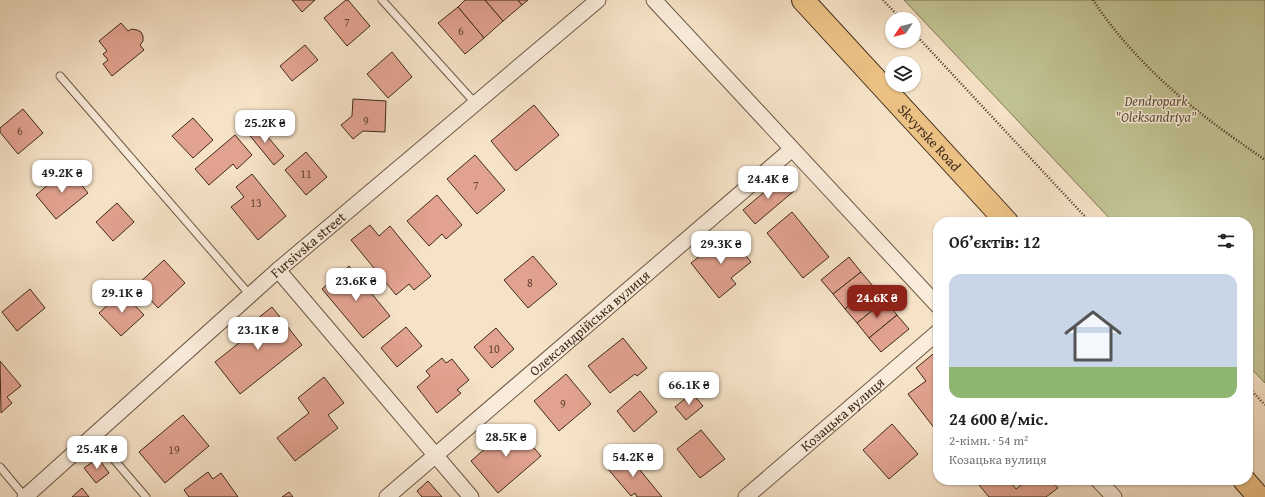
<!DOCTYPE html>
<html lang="uk">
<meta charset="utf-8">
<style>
:root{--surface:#fff;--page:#f2f2f2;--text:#202124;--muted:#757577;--accent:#8f2418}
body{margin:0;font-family:"Gentium Book Plus",serif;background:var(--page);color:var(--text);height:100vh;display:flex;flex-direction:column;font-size:15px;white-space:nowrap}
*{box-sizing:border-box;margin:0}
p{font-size:13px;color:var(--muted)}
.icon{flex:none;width:22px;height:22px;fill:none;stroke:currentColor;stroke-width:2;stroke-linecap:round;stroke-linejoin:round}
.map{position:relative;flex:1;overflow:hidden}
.side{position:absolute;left:933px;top:217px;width:320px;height:268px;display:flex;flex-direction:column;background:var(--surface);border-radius:16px;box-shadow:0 1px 3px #0004}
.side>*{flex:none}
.needle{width:26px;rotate:235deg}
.buttons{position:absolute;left:885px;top:12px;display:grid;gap:8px}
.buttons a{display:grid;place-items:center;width:36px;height:36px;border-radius:50%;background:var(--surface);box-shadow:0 1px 3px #0004;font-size:20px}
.price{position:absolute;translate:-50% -34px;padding:0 9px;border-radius:8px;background:#fff;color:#222;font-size:13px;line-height:26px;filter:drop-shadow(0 1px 2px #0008)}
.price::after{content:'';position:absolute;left:50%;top:24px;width:12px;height:9px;margin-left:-6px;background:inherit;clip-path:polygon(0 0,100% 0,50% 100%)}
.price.current{background:var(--accent);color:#fff}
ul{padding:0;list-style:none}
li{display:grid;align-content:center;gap:8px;height:212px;padding:0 16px}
li span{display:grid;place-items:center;height:124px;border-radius:12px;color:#555}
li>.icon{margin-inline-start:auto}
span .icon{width:72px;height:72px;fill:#fffc;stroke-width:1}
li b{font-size:17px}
h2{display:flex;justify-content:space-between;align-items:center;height:48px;padding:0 16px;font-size:17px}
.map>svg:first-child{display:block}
.green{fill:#c1c292;stroke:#807656}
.building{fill:#e1a28f;stroke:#3f2a1a}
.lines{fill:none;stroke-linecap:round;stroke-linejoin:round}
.lane-casing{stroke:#6d5845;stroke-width:9}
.street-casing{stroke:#6d5845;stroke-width:17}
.primary-casing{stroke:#3f2a1a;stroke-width:24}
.path{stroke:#3f2a1a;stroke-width:2.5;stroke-dasharray:1 2;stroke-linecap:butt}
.lane{stroke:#f9ecdb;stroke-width:7}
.street{stroke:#f9ecdb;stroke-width:15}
.primary{stroke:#ebc184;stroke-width:22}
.labels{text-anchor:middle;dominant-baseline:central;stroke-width:3;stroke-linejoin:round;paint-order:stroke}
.number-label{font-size:12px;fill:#684837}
.park-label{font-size:14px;font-style:italic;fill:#605038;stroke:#f9ecdb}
.street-label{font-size:14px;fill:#3f2a1a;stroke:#f9ecdb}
</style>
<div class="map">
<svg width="1265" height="497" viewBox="0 0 1265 497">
<rect width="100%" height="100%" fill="#f6e2c7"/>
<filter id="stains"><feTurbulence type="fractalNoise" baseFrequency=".005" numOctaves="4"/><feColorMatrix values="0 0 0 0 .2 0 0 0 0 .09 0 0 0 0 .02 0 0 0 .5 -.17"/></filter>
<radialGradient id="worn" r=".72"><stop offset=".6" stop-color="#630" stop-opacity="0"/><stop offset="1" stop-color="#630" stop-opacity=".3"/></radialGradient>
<path class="green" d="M904 0H1265V383L1248 365V222H1113Z"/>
<g class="building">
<path d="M292 0H315L302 12Z"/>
<path d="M346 0H348L370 26 347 46 324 18Z"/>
<path d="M465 0H485L503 21 484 38 458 7Z"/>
<path d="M485 0H518L522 5 503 21Z"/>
<path d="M518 0H528L522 5Z"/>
<path d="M458 7 484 38 465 54 438 23Z"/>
<path d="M121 23 128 31 132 29 137 30 141 32 143 36V41L140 45 144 50 112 76 103 64 108 60 103 54 107 51 99 41Z"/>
<path d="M305 45 318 60 292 81 280 66Z"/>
<path d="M392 52 412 77 388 98 367 74Z"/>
<path d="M353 99 386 101 385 132 363 131 353 139 341 125 352 116Z"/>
<path d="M534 105 559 135 516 171 491 141Z"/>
<path d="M23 109 43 133 18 154 0 132V128Z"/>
<path d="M193 118 213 140 193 158 172 136Z"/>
<path d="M256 123 284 156 274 165 246 131Z"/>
<path d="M235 135 252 155 237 169 233 164 209 185 195 169Z"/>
<path d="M306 152 327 177 306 195 285 170Z"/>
<path d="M475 155 505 190 477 214 447 179Z"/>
<path d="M68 168 88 193 56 219 36 195Z"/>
<path d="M252 174 286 216 258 240 231 207 244 197 236 187Z"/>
<path d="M782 177 794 191 755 224 743 210Z"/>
<path d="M437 195 462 225 446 239 442 234 429 246 407 221Z"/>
<path d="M117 203 134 222 113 241 96 222Z"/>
<path d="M792 212 829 257 803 278 767 233Z"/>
<path d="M370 225 379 236 390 226 431 276 414 290 409 284 396 295 351 240Z"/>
<path d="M728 234 751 262 731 278 736 284 719 298 691 263Z"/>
<path d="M533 256 557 284 528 308 504 280Z"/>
<path d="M849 257 861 272 833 294 821 280Z"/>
<path d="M164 260 185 283 158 308 137 285Z"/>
<path d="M349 266 390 316 363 338 322 289Z"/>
<path d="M861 272 873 286 845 309 833 294Z"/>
<path d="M873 286 885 300 857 323 845 309Z"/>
<path d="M30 289 45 308 17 331 2 312Z"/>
<path d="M122 292 144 315 121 336 99 313Z"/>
<path d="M885 300 897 315 869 338 857 323Z"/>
<path d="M272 307 302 345 240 394 215 362 244 339 239 333Z"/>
<path d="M897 315 909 329 881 352 869 338Z"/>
<path d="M406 327 422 346 397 367 381 348Z"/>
<path d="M496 328 514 349 492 368 474 347Z"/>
<path d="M623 338 647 368 637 376 635 374 610 393 588 366Z"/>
<path d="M938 350V427L935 429 908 394 926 381 916 368Z"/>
<path d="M442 358 446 363 452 359 469 380 457 390 461 393 437 413 417 387 430 376 426 371Z"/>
<path d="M0 361 21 386 7 397 12 403 1 413Z"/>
<path d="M566 374 591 404 559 431 534 401Z"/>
<path d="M324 377 344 403 328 415 338 428 295 461 277 438 309 413 298 398Z"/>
<path d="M640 391 657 412 634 432 617 411Z"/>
<path d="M692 393 703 406 686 420 675 407Z"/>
<path d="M183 415 209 446 165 483 139 452Z"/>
<path d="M513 424 541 456 498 493 471 461Z"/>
<path d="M892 424 918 454 889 479 863 450Z"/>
<path d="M701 430 725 459 700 478 677 449Z"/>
<path d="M626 453 662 497H637L635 493 631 496 608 469Z"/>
<path d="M98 458 109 473 96 483 84 468Z"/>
<path d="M208 472 213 479 221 473 238 497H189L184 490Z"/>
<path d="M975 480H1009L1016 489 1028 480H1051L1058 488 1046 497H989Z"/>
<path d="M428 481 442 497H422L417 491Z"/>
<path d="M82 488 89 497H72Z"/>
<path d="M289 492 293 497H282Z"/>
</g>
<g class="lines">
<g class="lane-casing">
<g id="lane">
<path d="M382 0 476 104"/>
<path d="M60 76 250 295"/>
<path d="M93 435 146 497"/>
<path d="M0 467 25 497"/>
</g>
</g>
<g class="street-casing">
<g id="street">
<path d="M654 0 938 306"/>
<path d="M278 270 471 497"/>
<path d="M1098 480 1114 497"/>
<path id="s1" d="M25 497 278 270 598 0"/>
<path id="s2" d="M387 497 792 149"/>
<path id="s3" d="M746 497 938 332"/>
</g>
</g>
<g class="primary-casing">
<g id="primary">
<path id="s4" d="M803 0 1007 222"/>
<path d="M1244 480 1259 497"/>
</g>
</g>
<g class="path">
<path d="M883 0 901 19"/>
<path d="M1093 0C1121 43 1162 84 1203 115 1223 131 1244 145 1265 160"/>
<path d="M914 33 1090 222"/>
<path d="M1248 387 1265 405"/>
</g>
<use href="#lane" class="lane"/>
<use href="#street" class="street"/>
<use href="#primary" class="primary"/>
</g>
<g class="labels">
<g class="number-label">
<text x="347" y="22">7</text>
<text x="461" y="30">6</text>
<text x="366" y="120">9</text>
<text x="20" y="130">6</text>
<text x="306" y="173">11</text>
<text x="476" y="185">7</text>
<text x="256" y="202">13</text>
<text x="530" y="282">8</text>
<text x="494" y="348">10</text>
<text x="563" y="403">9</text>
<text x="174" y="449">19</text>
</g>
<g class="park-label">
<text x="1156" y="101">Dendropark<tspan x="1156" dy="16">"Oleksandriya"</tspan></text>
</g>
<g class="street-label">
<text stroke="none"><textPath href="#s4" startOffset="187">Skvyrske Road</textPath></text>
<text stroke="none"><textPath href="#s1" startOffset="379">Fursivska street</textPath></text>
<text stroke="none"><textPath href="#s2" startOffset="267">Олександрійська вулиця</textPath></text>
<text stroke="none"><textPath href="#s3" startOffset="127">Козацька вулиця</textPath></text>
</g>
</g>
<rect width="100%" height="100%" filter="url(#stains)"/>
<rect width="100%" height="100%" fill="url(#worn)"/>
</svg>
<div class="buttons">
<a><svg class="needle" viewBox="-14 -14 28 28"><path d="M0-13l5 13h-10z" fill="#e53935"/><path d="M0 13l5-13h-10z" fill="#757577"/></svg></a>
<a><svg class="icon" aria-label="layers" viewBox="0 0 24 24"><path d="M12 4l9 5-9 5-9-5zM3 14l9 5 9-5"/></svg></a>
</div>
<b class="price" style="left:265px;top:144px">25.2K ₴</b>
<b class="price" style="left:62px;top:194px">49.2K ₴</b>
<b class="price" style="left:768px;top:200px">24.4K ₴</b>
<b class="price" style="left:721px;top:265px">29.3K ₴</b>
<b class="price" style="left:356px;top:302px">23.6K ₴</b>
<b class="price" style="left:122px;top:314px">29.1K ₴</b>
<b class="price current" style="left:877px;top:319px">24.6K ₴</b>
<b class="price" style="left:258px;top:351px">23.1K ₴</b>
<b class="price" style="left:689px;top:406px">66.1K ₴</b>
<b class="price" style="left:506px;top:458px">28.5K ₴</b>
<b class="price" style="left:97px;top:470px">25.4K ₴</b>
<b class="price" style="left:633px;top:478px">54.2K ₴</b>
<section class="side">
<h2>Об’єктів: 12<svg class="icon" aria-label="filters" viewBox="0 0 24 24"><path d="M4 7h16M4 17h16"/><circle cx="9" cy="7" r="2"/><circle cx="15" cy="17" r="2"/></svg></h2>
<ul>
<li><span style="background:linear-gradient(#c9d6e8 75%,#8fb573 0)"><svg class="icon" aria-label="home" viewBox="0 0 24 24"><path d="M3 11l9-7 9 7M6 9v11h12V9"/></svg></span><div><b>24 600 ₴/міс.</b><p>2-кімн. · 54 m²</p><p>Козацька вулиця</p></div></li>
</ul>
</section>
</div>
